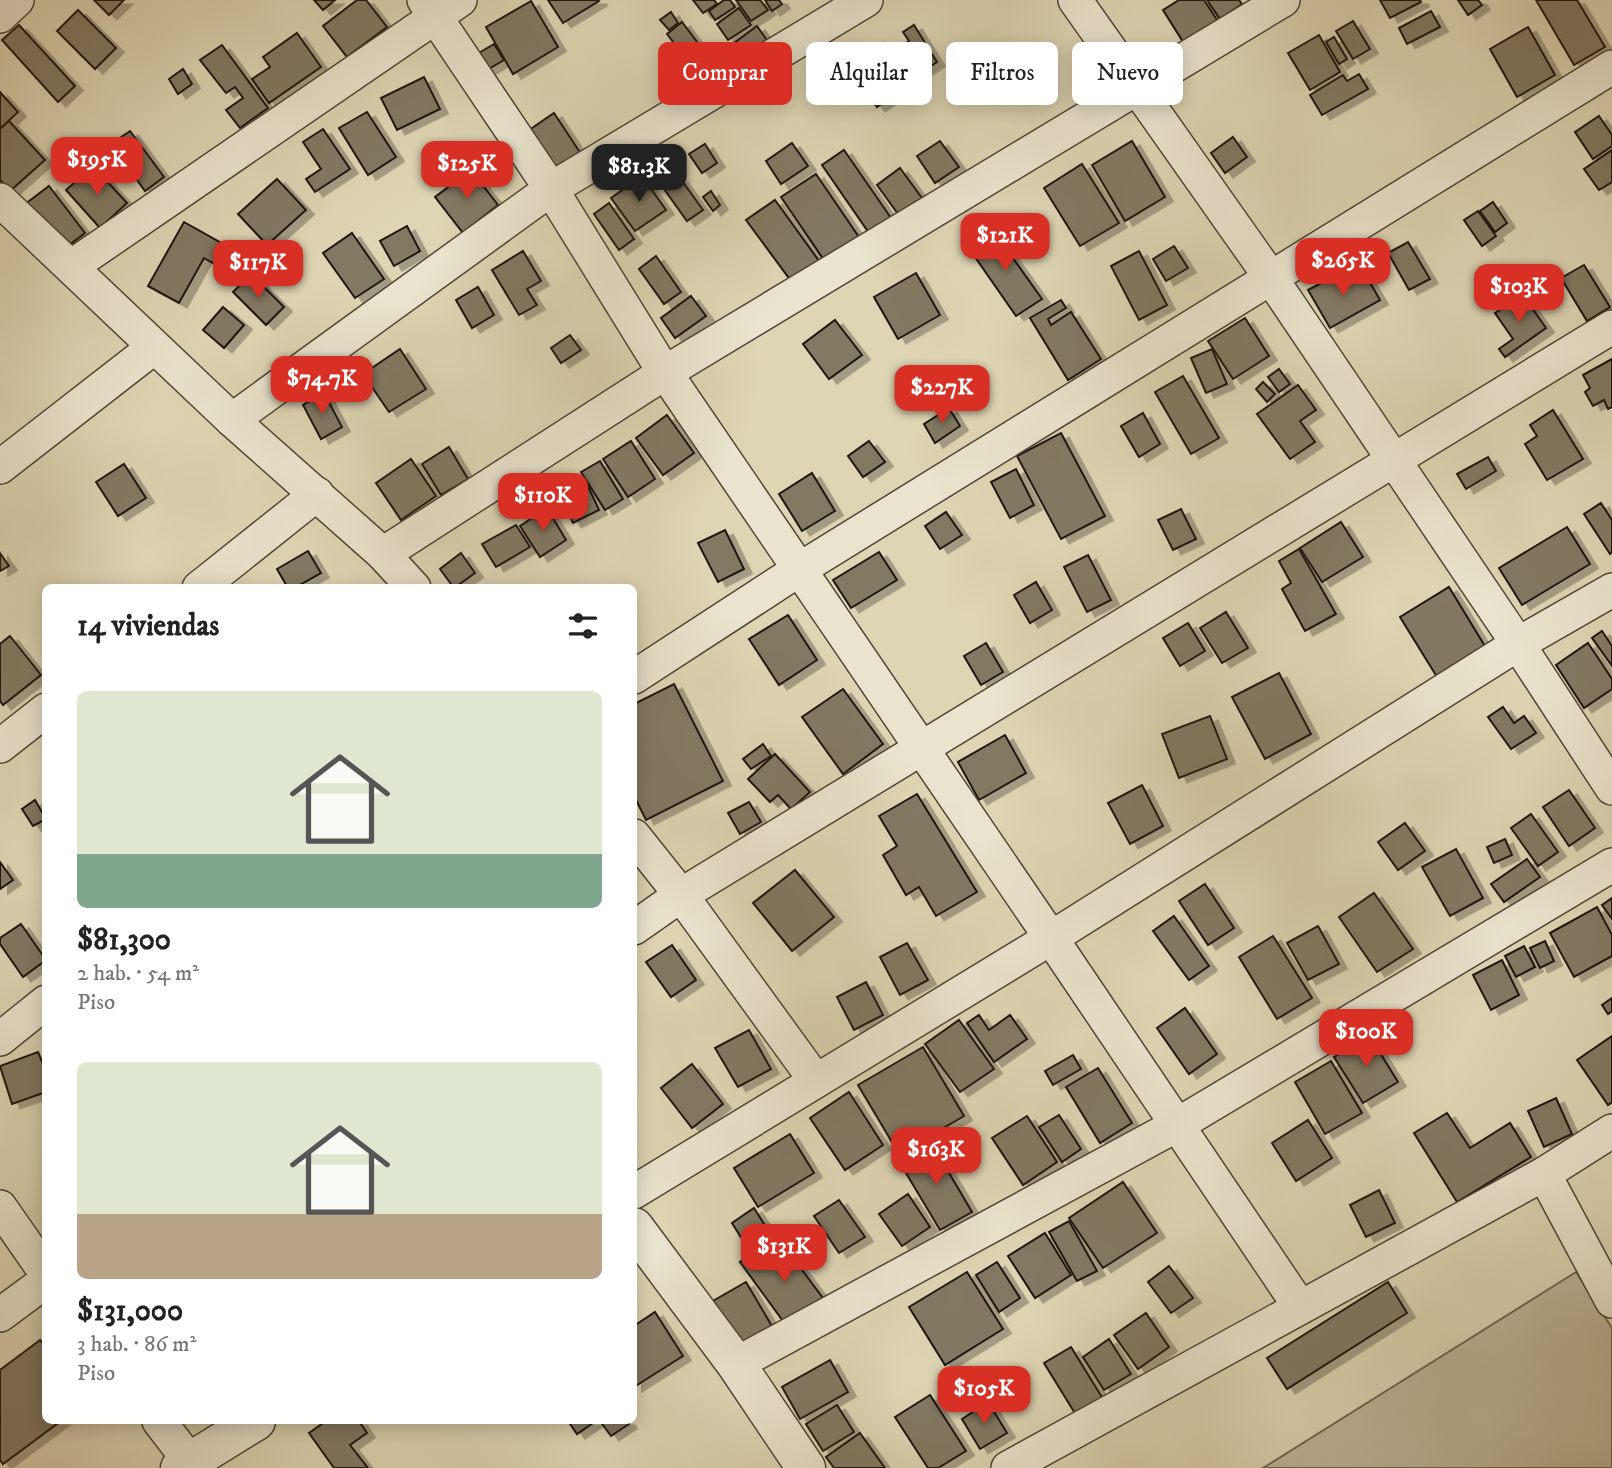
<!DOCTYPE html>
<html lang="es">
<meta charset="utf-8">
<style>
:root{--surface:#fff;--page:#f2f2f2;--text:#222;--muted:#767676;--accent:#d93025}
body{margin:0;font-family:"IM FELL DW Pica",serif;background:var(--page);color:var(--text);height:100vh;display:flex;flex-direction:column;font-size:26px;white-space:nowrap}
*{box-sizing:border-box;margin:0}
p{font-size:23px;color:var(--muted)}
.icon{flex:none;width:38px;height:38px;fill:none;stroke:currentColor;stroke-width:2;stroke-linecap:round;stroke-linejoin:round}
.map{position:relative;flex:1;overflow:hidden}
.side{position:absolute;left:42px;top:584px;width:595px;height:840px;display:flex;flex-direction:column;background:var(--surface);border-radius:10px;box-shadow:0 4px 18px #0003}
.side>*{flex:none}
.hud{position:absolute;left:658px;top:42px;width:665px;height:63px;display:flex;gap:14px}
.price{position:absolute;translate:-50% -60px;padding:0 16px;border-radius:14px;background:var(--accent);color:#fff;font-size:23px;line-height:46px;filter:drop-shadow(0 2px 4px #0008)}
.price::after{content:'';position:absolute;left:50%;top:42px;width:21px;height:16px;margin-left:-10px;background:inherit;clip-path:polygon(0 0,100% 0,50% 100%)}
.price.current{background:#222;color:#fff}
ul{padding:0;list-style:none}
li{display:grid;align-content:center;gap:14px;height:371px;padding:0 35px}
li span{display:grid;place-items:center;height:217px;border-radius:10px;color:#555}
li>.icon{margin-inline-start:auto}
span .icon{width:126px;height:126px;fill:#fffc;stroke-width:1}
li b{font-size:30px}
h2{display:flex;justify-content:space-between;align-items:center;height:84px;padding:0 35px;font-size:30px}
.chip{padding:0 24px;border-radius:10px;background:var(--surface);box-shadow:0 4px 18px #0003;font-size:24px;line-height:63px}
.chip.current{background:var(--accent);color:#fff}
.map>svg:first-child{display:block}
.green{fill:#bdb598;stroke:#6e6652;stroke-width:2}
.building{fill:#827964;stroke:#1e160d;stroke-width:2;filter:url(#shadow)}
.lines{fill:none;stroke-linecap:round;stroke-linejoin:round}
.minor-casing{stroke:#4e4637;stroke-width:36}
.tertiary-casing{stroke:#4e4637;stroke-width:41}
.minor{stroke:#eae4ce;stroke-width:33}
.tertiary{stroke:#eae4ce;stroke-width:38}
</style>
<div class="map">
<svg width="1612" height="1468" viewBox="0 0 1612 1468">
<defs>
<filter id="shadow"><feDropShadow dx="8" dy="4.5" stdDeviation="0" flood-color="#0004"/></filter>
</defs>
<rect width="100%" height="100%" fill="#ded5b4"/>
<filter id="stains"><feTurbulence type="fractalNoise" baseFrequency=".00286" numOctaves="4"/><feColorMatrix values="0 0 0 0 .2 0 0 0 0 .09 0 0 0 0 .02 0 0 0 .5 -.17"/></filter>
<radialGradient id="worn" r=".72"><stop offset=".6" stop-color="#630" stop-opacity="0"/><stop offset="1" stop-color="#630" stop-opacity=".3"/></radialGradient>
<path class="green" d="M1576 1272 1612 1328V1468H1263Z"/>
<g class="building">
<path d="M94 0H124L109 15Z"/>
<path d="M314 0H335L323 10Z"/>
<path d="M357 0H366L387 27 347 57 323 26Z"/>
<path d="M548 0H598L599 1 563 23Z"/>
<path d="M693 0H714L717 4 703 13Z"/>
<path d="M724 0H730L735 7 715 20 709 11Z"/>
<path d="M736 0H760L768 10 751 21Z"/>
<path d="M765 0H779L782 4 772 11Z"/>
<path d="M1179 0H1204L1219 23 1185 45 1163 10Z"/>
<path d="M1207 0H1239L1242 4 1220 19Z"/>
<path d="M1380 0H1420L1421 2 1390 18Z"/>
<path d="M1458 0H1478L1482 5 1468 15Z"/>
<path d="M1536 0H1577L1605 47 1574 65Z"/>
<path d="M531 1 558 47 513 74 486 27Z"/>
<path d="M739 8 751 25 728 40 717 24Z"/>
<path d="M78 10 116 48 95 69 57 31Z"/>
<path d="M1431 11 1440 27 1407 44 1399 28Z"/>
<path d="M671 12 678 23 669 30 660 20Z"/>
<path d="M1353 21 1370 49 1353 59 1336 31Z"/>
<path d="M682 22 717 68 702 80 667 34Z"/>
<path d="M19 25 75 86 58 102 2 40Z"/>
<path d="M914 25 937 62 914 77 896 49 909 41 903 32Z"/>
<path d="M757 26 771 46 744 64 730 46Z"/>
<path d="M1528 27 1555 75 1517 97 1490 49Z"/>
<path d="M297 33 321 67 269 103 252 79 270 67 263 57Z"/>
<path d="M1319 35 1340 72 1310 90 1288 53Z"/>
<path d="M1334 37 1347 59 1339 64 1326 42Z"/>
<path d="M883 43 911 84 877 107 849 67Z"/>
<path d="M494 44 504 60 487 70 477 54Z"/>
<path d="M222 45 268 108 240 128 226 110 243 98 235 87 226 93 200 60Z"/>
<path d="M183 69 192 84 178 94 169 79Z"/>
<path d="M1359 74 1368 89 1322 115 1310 95 1343 75 1347 81Z"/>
<path d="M424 77 440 109 397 130 381 98Z"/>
<path d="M0 92 18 112 0 129Z"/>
<path d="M367 112 396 157 368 175 339 128Z"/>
<path d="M554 113 583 157 551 179 522 135Z"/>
<path d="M1599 116 1612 135V146L1593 159 1575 132Z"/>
<path d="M9 121 45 160 10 191 0 180V129Z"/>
<path d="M323 129 350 169 315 192 306 179 321 169 303 142Z"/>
<path d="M130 131 164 177 145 191 111 144Z"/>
<path d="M1233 137 1247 157 1225 173 1211 153Z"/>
<path d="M940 141 959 167 935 183 917 156Z"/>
<path d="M1132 141 1165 197 1125 221 1092 165Z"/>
<path d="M792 143 808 166 781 184 766 161Z"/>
<path d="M705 144 717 163 702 173 689 154Z"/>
<path d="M844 150 891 218 869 233 822 165Z"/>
<path d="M1612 150V182L1599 190 1584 169Z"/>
<path d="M1082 164 1119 223 1080 246 1044 188Z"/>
<path d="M93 166 127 203 100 228 66 190Z"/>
<path d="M900 168 922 198 898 214 877 185Z"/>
<path d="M471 170 498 205 463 233 435 197Z"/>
<path d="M816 174 863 243 828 266 781 197Z"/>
<path d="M642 176 666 210 635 231 611 198Z"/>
<path d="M680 178 703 210 687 221 664 189Z"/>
<path d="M277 179 306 210 267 245 238 214Z"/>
<path d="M49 186 85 233 60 252 24 205Z"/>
<path d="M711 191 720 205 713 211 703 197Z"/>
<path d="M775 200 822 265 794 285 746 220Z"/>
<path d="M1493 202 1507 223 1495 232 1480 211Z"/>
<path d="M609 203 634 239 619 250 594 214Z"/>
<path d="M1478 211 1496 236 1482 246 1464 220Z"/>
<path d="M184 222 230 248 220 267 204 258 179 303 148 286Z"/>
<path d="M407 226 420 251 394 266 380 241Z"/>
<path d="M993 230 1042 299 1016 316 968 247Z"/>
<path d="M352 233 384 279 355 298 323 253Z"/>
<path d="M1408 242 1430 279 1409 290 1388 253Z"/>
<path d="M1174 246 1188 268 1166 281 1153 259Z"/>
<path d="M523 251 541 281 527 289 537 305 519 315 492 270Z"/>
<path d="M1139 251 1167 305 1139 320 1111 266Z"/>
<path d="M656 256 681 292 664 304 639 269Z"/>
<path d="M1584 265 1610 307 1587 321 1561 278Z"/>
<path d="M1364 272 1380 300 1330 328 1308 290 1336 275 1341 285Z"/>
<path d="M916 273 940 315 898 339 874 297Z"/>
<path d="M251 274 284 307 266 325 233 292Z"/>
<path d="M478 287 494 315 472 328 456 300Z"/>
<path d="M1523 295 1546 328 1505 357 1499 349 1513 339 1495 313Z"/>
<path d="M691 296 706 316 675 338 661 318Z"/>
<path d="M1061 300 1066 308 1048 319 1051 325 1071 312 1101 359 1068 380 1030 318Z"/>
<path d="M223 307 244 325 224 348 203 330Z"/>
<path d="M1245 318 1269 356 1233 379 1208 341Z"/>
<path d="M835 320 862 355 829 379 803 344Z"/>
<path d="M570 335 581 350 561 363 551 348Z"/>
<path d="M400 349 426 389 389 412 363 374Z"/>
<path d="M1212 349 1227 384 1206 393 1191 358Z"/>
<path d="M1612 359V407L1608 409 1604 400 1593 406 1585 392 1590 388 1583 375Z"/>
<path d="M1279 369 1290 384 1279 392 1268 377Z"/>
<path d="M1183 376 1219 438 1191 454 1155 392Z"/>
<path d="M1263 382 1275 394 1267 402 1256 389Z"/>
<path d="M1298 385 1316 410 1300 421 1315 442 1290 459 1257 414Z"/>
<path d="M324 393 342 427 321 439 303 405Z"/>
<path d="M949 408 960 426 935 443 924 424Z"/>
<path d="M1553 410 1583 459 1547 480 1525 444 1537 436 1530 425Z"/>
<path d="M1143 413 1160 444 1139 457 1121 426Z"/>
<path d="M667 415 694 453 663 475 636 438Z"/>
<path d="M1061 433 1105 516 1061 539 1017 456Z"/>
<path d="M631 441 655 479 628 497 603 459Z"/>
<path d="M869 441 885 462 863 477 848 456Z"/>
<path d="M449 447 468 479 441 495 422 464Z"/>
<path d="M1488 457 1496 471 1466 489 1457 474Z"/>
<path d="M411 459 436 496 401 520 376 483Z"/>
<path d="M600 461 623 499 605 510 581 472Z"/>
<path d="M124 464 146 498 118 516 96 482Z"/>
<path d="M1016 469 1034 505 1010 518 991 482Z"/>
<path d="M812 473 835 511 802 531 779 494Z"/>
<path d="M586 482 599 510 573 523 560 495Z"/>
<path d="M1601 503 1612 520V552L1610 554 1584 514Z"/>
<path d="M547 508 566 540 540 557 520 526Z"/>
<path d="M1181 509 1196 539 1173 550 1158 520Z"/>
<path d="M946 512 962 535 940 549 925 526Z"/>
<path d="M1341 522 1363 557 1322 582 1300 548Z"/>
<path d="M516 525 530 547 496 567 482 544Z"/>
<path d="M1567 527 1590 564 1522 605 1499 568Z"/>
<path d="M725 530 744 569 718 582 698 543Z"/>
<path d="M1299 549 1336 614 1305 631 1282 589 1291 583 1279 561Z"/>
<path d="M308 551 321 573 294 588H288L277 569Z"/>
<path d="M879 552 897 580 851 608 833 580Z"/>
<path d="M0 553 9 566 0 571Z"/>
<path d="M461 553 475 573 454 588 440 569Z"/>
<path d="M1088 555 1111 600 1087 612 1064 567Z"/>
<path d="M1036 582 1052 610 1030 623 1014 595Z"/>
<path d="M1449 587 1486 648 1437 677 1400 617Z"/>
<path d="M1226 612 1248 648 1222 663 1200 628Z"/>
<path d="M788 615 817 660 779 685 749 639Z"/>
<path d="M1188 623 1205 651 1180 666 1163 638Z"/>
<path d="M1602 631 1612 646V666L1592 638Z"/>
<path d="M10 636 41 675 3 705 0 701V644Z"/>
<path d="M986 643 1003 672 981 685 964 656Z"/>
<path d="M1588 643 1612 679V689L1584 708 1556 665Z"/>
<path d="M1279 673 1311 734 1265 759 1232 697Z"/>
<path d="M674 684 723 781 646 820 634 796V704Z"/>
<path d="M843 689 883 744 843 774 802 717Z"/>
<path d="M1503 707 1514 723 1524 716 1536 733 1511 749 1488 717Z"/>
<path d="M1210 716 1227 759 1179 778 1162 734Z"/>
<path d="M1005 735 1026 773 979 800 958 762Z"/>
<path d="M763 744 771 756 751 769 743 759Z"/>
<path d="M775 754 810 792 791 809 778 795 770 802 748 779Z"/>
<path d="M1142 785 1163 826 1130 844 1108 803Z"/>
<path d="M1569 790 1595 828 1569 846 1543 807Z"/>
<path d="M917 794 977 892 936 916 919 887 906 895 883 855 897 846 879 816Z"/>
<path d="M35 800 46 819 33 826 22 809Z"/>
<path d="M749 802 761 822 740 834 728 813Z"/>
<path d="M1531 814 1558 852 1538 866 1511 828Z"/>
<path d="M1405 823 1425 851 1398 870 1378 842Z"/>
<path d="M1505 839 1512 855 1494 863 1487 847Z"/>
<path d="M1456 849 1483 898 1450 916 1422 867Z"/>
<path d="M1527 859 1540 877 1504 902 1491 884Z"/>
<path d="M0 862 13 880 0 889Z"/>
<path d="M795 870 834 917 792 951 753 903Z"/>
<path d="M1205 884 1234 928 1208 945 1179 901Z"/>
<path d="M1374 893 1413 949 1377 972 1339 917Z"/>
<path d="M1612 898V919L1602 905Z"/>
<path d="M1597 907 1612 935V956L1574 977 1550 933Z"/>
<path d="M1174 916 1209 966 1189 980 1153 931Z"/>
<path d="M21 924 46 960 23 977 0 944V938Z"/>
<path d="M1318 926 1339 964 1308 980 1287 943Z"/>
<path d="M1273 936 1312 998 1277 1019 1239 957Z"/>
<path d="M1545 941 1554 961 1540 968 1530 948Z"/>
<path d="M907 943 928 980 900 995 880 957Z"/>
<path d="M672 945 696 980 671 997 646 962Z"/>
<path d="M1524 946 1535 967 1516 977 1505 956Z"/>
<path d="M1502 960 1519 995 1491 1010 1473 975Z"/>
<path d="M866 982 883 1015 854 1030 837 997Z"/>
<path d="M1612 998V1011L1608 1014 1602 1005Z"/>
<path d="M1185 1008 1217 1054 1189 1074 1157 1028Z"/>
<path d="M979 1015 989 1030 1010 1015 1027 1039 994 1062 967 1023Z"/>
<path d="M959 1020 994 1069 960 1092 925 1044Z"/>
<path d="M749 1030 771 1069 738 1087 715 1048Z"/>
<path d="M1369 1035 1398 1082 1363 1103 1334 1057Z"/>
<path d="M1612 1036V1102L1608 1105 1577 1060Z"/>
<path d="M923 1047 964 1116 899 1154 858 1085Z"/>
<path d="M38 1052 46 1071V1092L12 1104 0 1066Z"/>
<path d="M1073 1055 1081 1069 1053 1085 1045 1071Z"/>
<path d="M1331 1061 1362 1113 1325 1134 1295 1082Z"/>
<path d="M692 1064 723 1104 692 1128 661 1088Z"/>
<path d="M1098 1068 1132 1123 1100 1143 1066 1087Z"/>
<path d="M849 1092 883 1145 845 1170 810 1118Z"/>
<path d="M1556 1098 1572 1134 1544 1147 1528 1111Z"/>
<path d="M1447 1113 1470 1148 1510 1123 1531 1157 1457 1202 1414 1133Z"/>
<path d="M1059 1115 1081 1149 1062 1162 1039 1127Z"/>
<path d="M1027 1116 1057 1162 1023 1185 992 1138Z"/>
<path d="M1308 1120 1332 1158 1296 1181 1272 1143Z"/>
<path d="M790 1134 814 1173 758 1207 734 1168Z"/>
<path d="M932 1144 972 1212 940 1230 900 1163Z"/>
<path d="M1123 1182 1157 1233 1103 1268 1069 1218Z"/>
<path d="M1379 1190 1395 1223 1366 1237 1350 1205Z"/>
<path d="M908 1194 930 1227 902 1246 879 1214Z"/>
<path d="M839 1200 865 1237 839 1253 814 1216Z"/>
<path d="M754 1208 771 1235 749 1250 732 1223Z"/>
<path d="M1069 1221 1097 1271 1077 1281 1049 1232Z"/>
<path d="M1045 1233 1071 1275 1035 1298 1008 1256Z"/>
<path d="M777 1236 828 1305 791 1332 740 1262Z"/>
<path d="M997 1262 1020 1298 999 1312 976 1275Z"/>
<path d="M1169 1266 1193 1298 1171 1313 1148 1282Z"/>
<path d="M967 1272 1003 1329 945 1365 909 1307Z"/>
<path d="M746 1282 776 1333 741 1353 711 1302Z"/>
<path d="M1388 1282 1407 1313 1287 1389 1267 1358Z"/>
<path d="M655 1312 683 1356 634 1387V1326Z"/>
<path d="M1146 1313 1169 1347 1138 1369 1114 1335Z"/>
<path d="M1109 1339 1131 1374 1104 1390 1083 1357Z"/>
<path d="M40 1340 46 1347V1421H61L3 1464 0 1460V1370Z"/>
<path d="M1071 1347 1103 1399 1076 1415 1044 1363Z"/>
<path d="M830 1360 848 1392 800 1419 782 1387Z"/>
<path d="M930 1395 966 1451 938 1468H928L895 1417Z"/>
<path d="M988 1402 1007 1433 980 1449 962 1419Z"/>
<path d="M837 1405 854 1432 823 1451 806 1424Z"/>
<path d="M326 1421H359L367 1433 350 1445 368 1468H334L309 1433Z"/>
<path d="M568 1421H596L577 1434Z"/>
<path d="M600 1421H627L629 1424 611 1436Z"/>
<path d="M860 1433 885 1468H834L826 1457Z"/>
</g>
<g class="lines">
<g class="minor-casing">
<g id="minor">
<path d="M424 0 551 189 658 362 1051 938 1300 1307"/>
<path d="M1075 0 1271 278 1518 644 1612 788"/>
<path d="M0 16 17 0"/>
<path d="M0 200 232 420 383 554 414 588"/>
<path d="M72 266 460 0"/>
<path d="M232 420 551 189 866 0"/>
<path d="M0 467 153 348"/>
<path d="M383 554 666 372 1283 0"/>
<path d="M199 588 317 494"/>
<path d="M634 677 800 569 1612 67"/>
<path d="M0 746 46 710"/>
<path d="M634 836 681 895 816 1081"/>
<path d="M634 928 681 895 1612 327"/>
<path d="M0 1039 46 1002"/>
<path d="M1544 1174 1612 1301"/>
<path d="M634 1192 1051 938 1518 644 1612 590"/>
<path d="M0 1207 46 1273"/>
<path d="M0 1315 46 1281"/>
<path d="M736 1364 1177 1125 1612 865"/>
<path d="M159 1421 195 1468"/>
<path d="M1008 1468 1544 1174 1612 1131"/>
</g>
</g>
<g class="tertiary-casing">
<g id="tertiary">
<path d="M634 1227 736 1364 806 1468"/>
<path d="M180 1468 256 1421"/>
</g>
</g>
<use href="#minor" class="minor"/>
<use href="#tertiary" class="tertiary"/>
</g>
<rect width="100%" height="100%" filter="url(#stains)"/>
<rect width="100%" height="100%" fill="url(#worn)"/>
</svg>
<b class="price" style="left:97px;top:197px">$195K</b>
<b class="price" style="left:467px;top:201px">$125K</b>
<b class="price current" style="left:639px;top:204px">$81.3K</b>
<b class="price" style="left:1005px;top:273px">$121K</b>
<b class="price" style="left:1343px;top:298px">$265K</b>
<b class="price" style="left:258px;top:300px">$117K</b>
<b class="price" style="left:1519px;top:324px">$103K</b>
<b class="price" style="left:322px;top:416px">$74.7K</b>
<b class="price" style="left:942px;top:425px">$227K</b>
<b class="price" style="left:543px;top:533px">$110K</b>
<b class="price" style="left:1366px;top:1069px">$100K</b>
<b class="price" style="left:936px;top:1187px">$163K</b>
<b class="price" style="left:784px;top:1284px">$131K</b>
<b class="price" style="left:984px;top:1426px">$105K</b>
<div class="hud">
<a class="chip current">Comprar</a>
<a class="chip">Alquilar</a>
<a class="chip">Filtros</a>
<a class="chip">Nuevo</a>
</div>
<section class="side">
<h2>14 viviendas<svg class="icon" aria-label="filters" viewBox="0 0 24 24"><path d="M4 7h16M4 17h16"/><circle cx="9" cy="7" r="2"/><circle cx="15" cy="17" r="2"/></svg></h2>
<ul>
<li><span style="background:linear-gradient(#dfe7d0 75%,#7fa58c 0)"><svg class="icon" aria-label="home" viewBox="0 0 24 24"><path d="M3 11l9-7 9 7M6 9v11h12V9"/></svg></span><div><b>$81,300</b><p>2 hab. · 54 m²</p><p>Piso</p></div></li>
<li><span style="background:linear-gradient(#dfe7d0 70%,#b9a48a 0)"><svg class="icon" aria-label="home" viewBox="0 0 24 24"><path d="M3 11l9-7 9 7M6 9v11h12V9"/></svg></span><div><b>$131,000</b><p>3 hab. · 86 m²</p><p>Piso</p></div></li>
</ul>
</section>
</div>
